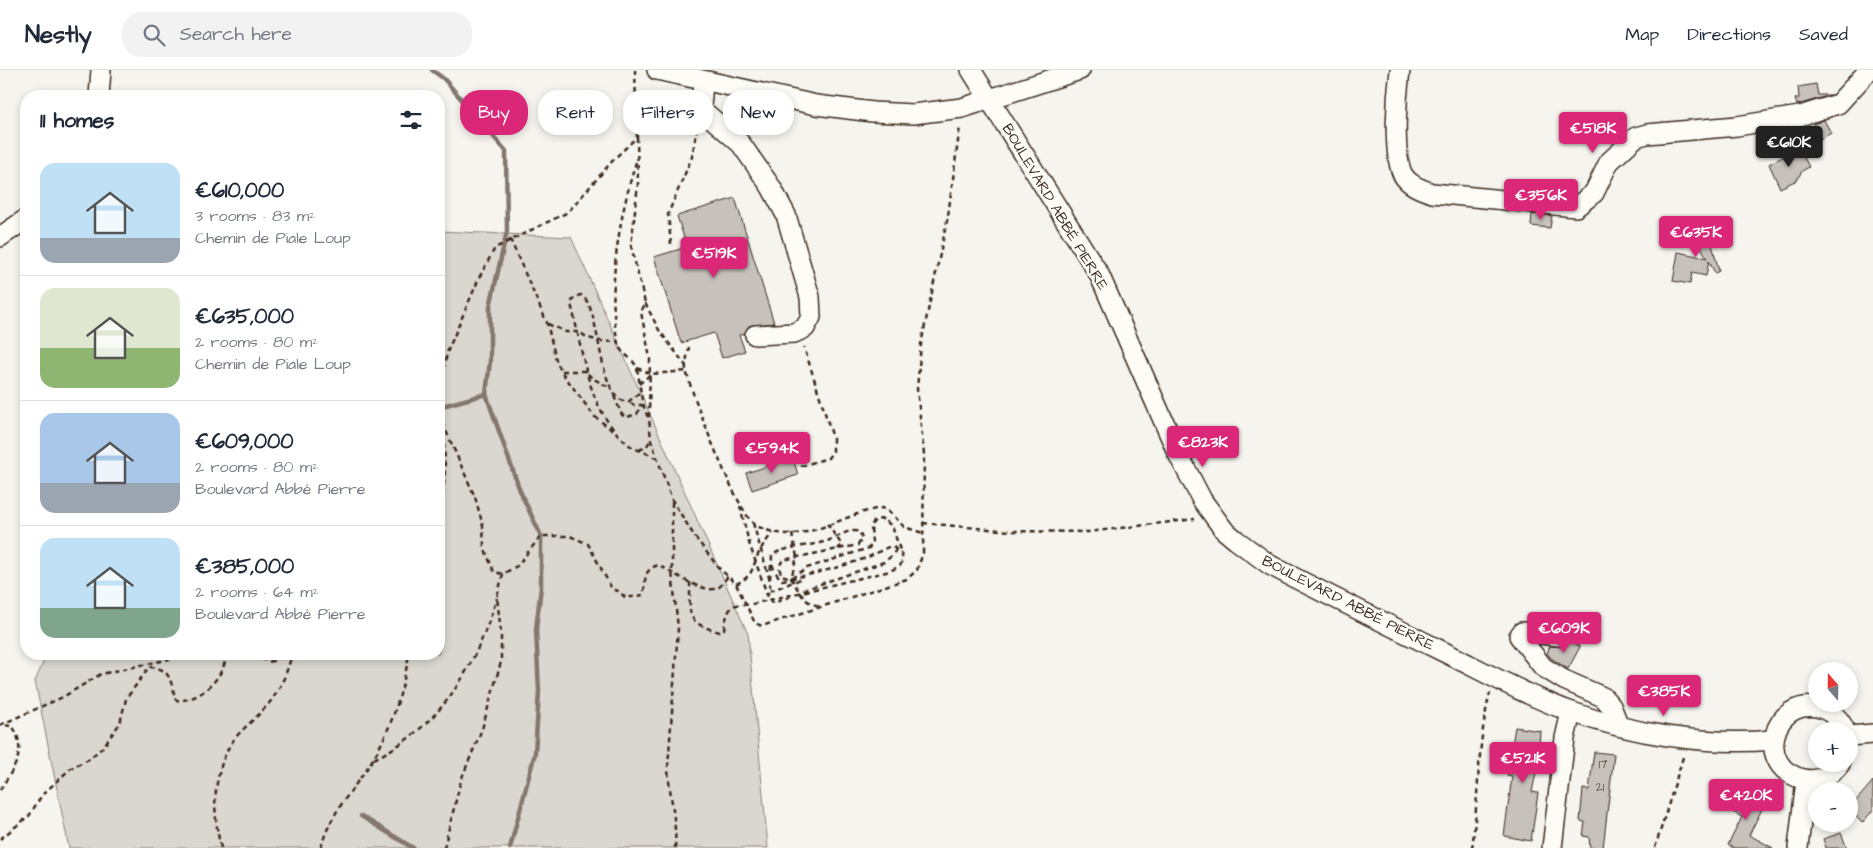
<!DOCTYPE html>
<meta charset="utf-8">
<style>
:root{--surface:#fff;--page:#f2f2f3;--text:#1f2937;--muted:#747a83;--line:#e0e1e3;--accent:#db2777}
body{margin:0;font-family:"Architects Daughter",sans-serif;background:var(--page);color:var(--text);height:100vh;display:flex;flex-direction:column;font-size:19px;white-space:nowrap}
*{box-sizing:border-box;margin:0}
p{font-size:16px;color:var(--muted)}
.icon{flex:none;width:28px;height:28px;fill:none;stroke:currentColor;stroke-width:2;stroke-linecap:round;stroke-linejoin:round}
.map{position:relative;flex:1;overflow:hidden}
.details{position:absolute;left:20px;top:20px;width:425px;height:570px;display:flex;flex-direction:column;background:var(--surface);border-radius:20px;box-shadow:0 2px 8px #0003}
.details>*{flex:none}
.banner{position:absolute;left:460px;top:20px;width:475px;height:45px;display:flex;gap:10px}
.needle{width:32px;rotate:340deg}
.buttons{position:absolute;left:1808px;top:592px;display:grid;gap:10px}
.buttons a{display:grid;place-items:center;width:50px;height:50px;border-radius:50%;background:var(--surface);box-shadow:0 2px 8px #0003;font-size:25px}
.price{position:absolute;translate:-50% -42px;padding:0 11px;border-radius:5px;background:var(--accent);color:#fff;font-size:16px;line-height:32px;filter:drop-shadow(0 1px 2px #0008)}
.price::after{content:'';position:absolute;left:50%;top:30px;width:15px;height:11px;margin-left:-8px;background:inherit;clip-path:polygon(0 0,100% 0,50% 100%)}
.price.current{background:#222;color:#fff}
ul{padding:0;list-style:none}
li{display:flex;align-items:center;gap:15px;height:125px;padding:0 20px}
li+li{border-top:1px solid var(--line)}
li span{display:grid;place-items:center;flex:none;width:140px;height:100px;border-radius:15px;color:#555}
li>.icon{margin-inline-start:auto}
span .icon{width:60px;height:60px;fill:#fffc;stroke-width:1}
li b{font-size:21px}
h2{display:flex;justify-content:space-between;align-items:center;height:60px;padding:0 20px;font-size:21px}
.tag{padding:0 18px;border-radius:20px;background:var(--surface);box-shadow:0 2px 8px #0003;font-size:18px;line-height:45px}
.tag.current{background:var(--accent);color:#fff}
header{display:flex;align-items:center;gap:30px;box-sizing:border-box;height:70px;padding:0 25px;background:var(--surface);border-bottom:1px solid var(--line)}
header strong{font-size:24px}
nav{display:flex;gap:28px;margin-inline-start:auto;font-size:18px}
.search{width:350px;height:45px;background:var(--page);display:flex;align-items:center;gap:12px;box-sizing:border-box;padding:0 18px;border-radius:20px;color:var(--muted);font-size:19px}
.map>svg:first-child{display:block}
.green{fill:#dad6d0;stroke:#8a8077}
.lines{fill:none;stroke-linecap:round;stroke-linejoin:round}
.stream{stroke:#84786e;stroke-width:4.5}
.building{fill:#c7c1bb;stroke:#3b2a1e}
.minor-casing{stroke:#3b2a1e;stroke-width:22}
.path{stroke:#3b2a1e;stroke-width:2.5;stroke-dasharray:5 4;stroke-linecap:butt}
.minor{stroke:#fdfcf7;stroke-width:19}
.labels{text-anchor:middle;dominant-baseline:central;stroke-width:5;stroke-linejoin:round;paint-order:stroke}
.number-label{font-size:12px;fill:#5e5045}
.street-label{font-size:15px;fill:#3b2a1e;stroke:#fdfcf7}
</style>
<header>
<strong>Nestly</strong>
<div class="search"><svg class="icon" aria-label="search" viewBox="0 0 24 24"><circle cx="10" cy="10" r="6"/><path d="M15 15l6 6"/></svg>Search here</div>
<nav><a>Map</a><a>Directions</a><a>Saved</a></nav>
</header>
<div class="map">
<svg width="1873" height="778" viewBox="0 0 1873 778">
<rect width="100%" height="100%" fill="#f5f4ee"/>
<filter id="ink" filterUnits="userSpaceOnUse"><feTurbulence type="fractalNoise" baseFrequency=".02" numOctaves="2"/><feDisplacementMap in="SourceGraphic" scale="10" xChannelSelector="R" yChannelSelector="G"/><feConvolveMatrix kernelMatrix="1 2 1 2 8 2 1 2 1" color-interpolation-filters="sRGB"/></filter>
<g filter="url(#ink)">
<path class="green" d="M439 161 571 167 748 564 768 778H69L35 611 47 584H439Z"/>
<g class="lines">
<g class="stream">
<path d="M432 0 444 9 506 81 507 161 490 237V291L486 324 520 421 541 466V517L536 559 539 621 535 683 510 778"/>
<path d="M439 337 486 324"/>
<path d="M361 746 413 778"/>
</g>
</g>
<g class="building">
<path d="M1816 14 1818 25H1831L1797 35 1795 29 1799 28 1798 17Z"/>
<path d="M1824 50 1831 63 1821 69 1813 54Z"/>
<path d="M1799 78 1809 97 1802 101 1797 110 1780 118 1769 94Z"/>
<path d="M735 128 774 253 749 256 744 264 739 265 745 281 722 288 714 263 681 273 654 187 687 177 677 146Z"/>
<path d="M1532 144 1552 146 1550 158 1531 156Z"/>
<path d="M1696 148 1712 174 1719 201 1715 203 1709 191 1706 206 1692 203 1690 214 1673 211 1678 182 1707 188 1688 153Z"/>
<path d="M793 388 798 405 752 420 746 403Z"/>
<path d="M1569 571 1580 577 1568 599 1551 588 1547 583 1550 576 1564 577Z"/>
<path d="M1515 657 1540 661 1538 693 1532 722 1538 723 1531 771 1504 766 1512 706 1507 705Z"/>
<path d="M1594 682 1614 684 1603 778H1590L1589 767 1583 766 1585 752 1580 751 1583 719 1589 720Z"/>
<path d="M1873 711V740L1862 753 1849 739Z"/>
<path d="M1739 719 1763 731 1761 734 1764 735 1749 765 1773 778H1734L1728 775 1742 747 1729 740Z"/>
<path d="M1841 763 1847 778H1826L1823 769Z"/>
</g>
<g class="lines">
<g class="minor-casing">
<g id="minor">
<path d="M657 0 816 35 873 42 913 44 962 38 1080 0"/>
<path d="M971 0 1099 204 1178 384 1202 430 1224 460 1236 470 1270 495 1293 507C1344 533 1395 558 1446 583 1486 603 1526 625 1569 641 1632 664 1706 676 1773 670"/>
<path d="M1400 0C1397 23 1392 84 1403 105 1410 116 1421 119 1432 123L1576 137 1594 123 1609 92 1636 67 1647 64 1737 56 1800 46 1838 34 1869 0"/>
<path d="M703 11 701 39 741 74 771 117 786 145 810 227 811 247 805 258 794 263 755 265"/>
<path d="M99 26 101 0"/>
<path d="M0 167 26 149"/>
<path d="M1559 566 1522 562 1519 566 1543 597 1564 610 1603 627 1611 636 1619 656"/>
<path d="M1849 666 1873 664"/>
<path d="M1840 694C1832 705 1818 712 1804 709 1753 699 1772 625 1821 638 1832 642 1841 650 1845 661"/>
<path d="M1552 778 1565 668 1571 642"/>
<path d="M1798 778 1806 710"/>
</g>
</g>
<g class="path">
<path d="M637 67 638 114 631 176 645 233 641 242 650 288 649 348 651 370 672 430 695 467 718 497 736 514 755 553 762 556 907 509 917 500 923 483 924 384 917 319 921 274 948 146 960 56"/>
<path d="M636 92C620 144 606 219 618 273 620 285 634 287 637 299 641 316 640 331 648 347"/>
<path d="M510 169 547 253 556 290 561 301 594 346 612 360"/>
<path d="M671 174 668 144 692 87 697 59"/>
<path d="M645 233 659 260 686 296"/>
<path d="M548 254 566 262H579L588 268 605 272 617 271"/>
<path d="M689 277C688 284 685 293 686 300 691 324 736 438 753 453 757 457 768 461 774 462 811 472 845 442 883 438L894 446 904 457 923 463"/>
<path d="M637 298 651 304"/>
<path d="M562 301H585L592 308 612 319"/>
<path d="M639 314 651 304 687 301"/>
<path d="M439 317 448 280 480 206 495 178 568 142 615 88 637 67 635 0"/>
<path d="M639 323 628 332C596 330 602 236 581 225L574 227 571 234C584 283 586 339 628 374 636 381 646 381 655 388"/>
<path d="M614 326 622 345 627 347 637 344 642 335H634L629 332"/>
<path d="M439 345 475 427 483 456 484 477 494 502 503 504 517 496 541 466H570L588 474 612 519 618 521 626 528 643 525C647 511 641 501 658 495 672 502 699 521 714 519 720 519 724 511 728 506"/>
<path d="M639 380 646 377 651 370"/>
<path d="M801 396 828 388 833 381V368L804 277"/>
<path d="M672 432V502L678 558 668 697C669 724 677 751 675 778"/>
<path d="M740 436 749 473 769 530 774 533 794 525"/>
<path d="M439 441C447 415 445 386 443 359"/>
<path d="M753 453 770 511V521L766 525"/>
<path d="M923 453 1010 461 1088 462 1195 449"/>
<path d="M827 454 842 475 838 479"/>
<path d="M792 464 797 487 791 508C800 522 803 533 820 536"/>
<path d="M770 509 771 494"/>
<path d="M690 512C691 544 682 552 720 562L724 559C727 543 729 531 748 535L890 501 900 496 903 489 892 456 883 449 875 450 871 456 872 474 869 478 807 498 791 508 781 505 779 496 783 490 858 475 862 469 860 462C849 458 840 466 830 470 812 477 788 475 772 485 771 496 775 503 782 510 810 505 835 499 863 489 873 486 881 479 892 476L901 483"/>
<path d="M736 514C757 504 751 495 761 479 764 473 769 468 773 462"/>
<path d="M803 520 884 492 893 485 896 479"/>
<path d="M770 521 801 509"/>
<path d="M253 584 268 592 277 590 285 584"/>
<path d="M0 655 63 627 101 604 193 584"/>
<path d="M374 689C443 655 474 599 497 528"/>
<path d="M0 720C13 699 28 682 13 657L6 655"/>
<path d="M0 769 29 746 42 725 71 698 89 689 103 677 120 653 126 629 149 597C172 598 170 612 176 630 199 633 226 606 226 584"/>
<path d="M221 778C213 745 212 713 227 681 234 665 251 653 262 641 279 624 286 606 292 584"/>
<path d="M321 778C330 742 354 720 373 689 392 657 403 620 409 584"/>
<path d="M444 778 461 710 482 659 501 592V563L497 527 503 504"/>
<path d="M1472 778C1479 727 1477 673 1490 623"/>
<path d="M1655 778 1684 684"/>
</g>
<use href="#minor" class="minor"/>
</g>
</g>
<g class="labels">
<g class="number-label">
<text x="1603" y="694">17</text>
<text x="1600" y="717">21</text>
</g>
<g class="street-label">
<text transform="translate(1055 137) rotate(59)">BOULEVARD ABBÉ PIERRE</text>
<text transform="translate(1348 533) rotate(27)">BOULEVARD ABBÉ PIERRE</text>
</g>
</g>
</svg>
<div class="buttons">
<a><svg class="needle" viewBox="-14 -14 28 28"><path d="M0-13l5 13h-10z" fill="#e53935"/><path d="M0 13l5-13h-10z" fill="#747a83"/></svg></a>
<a>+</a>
<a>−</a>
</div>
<b class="price" style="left:1593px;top:84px">€518K</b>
<b class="price current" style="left:1789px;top:98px">€610K</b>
<b class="price" style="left:1541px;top:151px">€356K</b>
<b class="price" style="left:1696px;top:188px">€635K</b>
<b class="price" style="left:714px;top:209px">€519K</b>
<b class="price" style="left:1203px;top:398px">€823K</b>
<b class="price" style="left:772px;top:404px">€594K</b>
<b class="price" style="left:1564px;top:584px">€609K</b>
<b class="price" style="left:1664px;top:647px">€385K</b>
<b class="price" style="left:1523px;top:714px">€521K</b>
<b class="price" style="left:1746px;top:751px">€420K</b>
<div class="banner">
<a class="tag current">Buy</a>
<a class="tag">Rent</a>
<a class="tag">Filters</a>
<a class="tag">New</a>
</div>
<section class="details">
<h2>11 homes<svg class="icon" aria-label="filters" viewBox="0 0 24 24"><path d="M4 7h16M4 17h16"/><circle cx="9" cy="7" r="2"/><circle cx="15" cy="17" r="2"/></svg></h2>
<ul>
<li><span style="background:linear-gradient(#bfe0f5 75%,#9aa5b1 0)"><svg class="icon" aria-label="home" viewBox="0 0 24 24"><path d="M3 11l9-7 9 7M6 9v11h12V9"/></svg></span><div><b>€610,000</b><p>3 rooms · 83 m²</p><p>Chemin de Piale Loup</p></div></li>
<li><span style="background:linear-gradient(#dfe7d0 60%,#8fb573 0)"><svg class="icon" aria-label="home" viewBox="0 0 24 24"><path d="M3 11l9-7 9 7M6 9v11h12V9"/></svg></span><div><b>€635,000</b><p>2 rooms · 80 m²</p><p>Chemin de Piale Loup</p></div></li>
<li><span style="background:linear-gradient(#a9c7e8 70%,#9aa5b1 0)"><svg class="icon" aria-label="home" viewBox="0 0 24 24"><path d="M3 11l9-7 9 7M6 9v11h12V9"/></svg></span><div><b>€609,000</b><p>2 rooms · 80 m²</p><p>Boulevard Abbé Pierre</p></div></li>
<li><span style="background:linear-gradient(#bfe0f5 70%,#7fa58c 0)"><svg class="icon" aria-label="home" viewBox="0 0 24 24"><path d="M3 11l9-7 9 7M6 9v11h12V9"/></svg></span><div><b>€385,000</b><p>2 rooms · 64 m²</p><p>Boulevard Abbé Pierre</p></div></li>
</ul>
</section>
</div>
